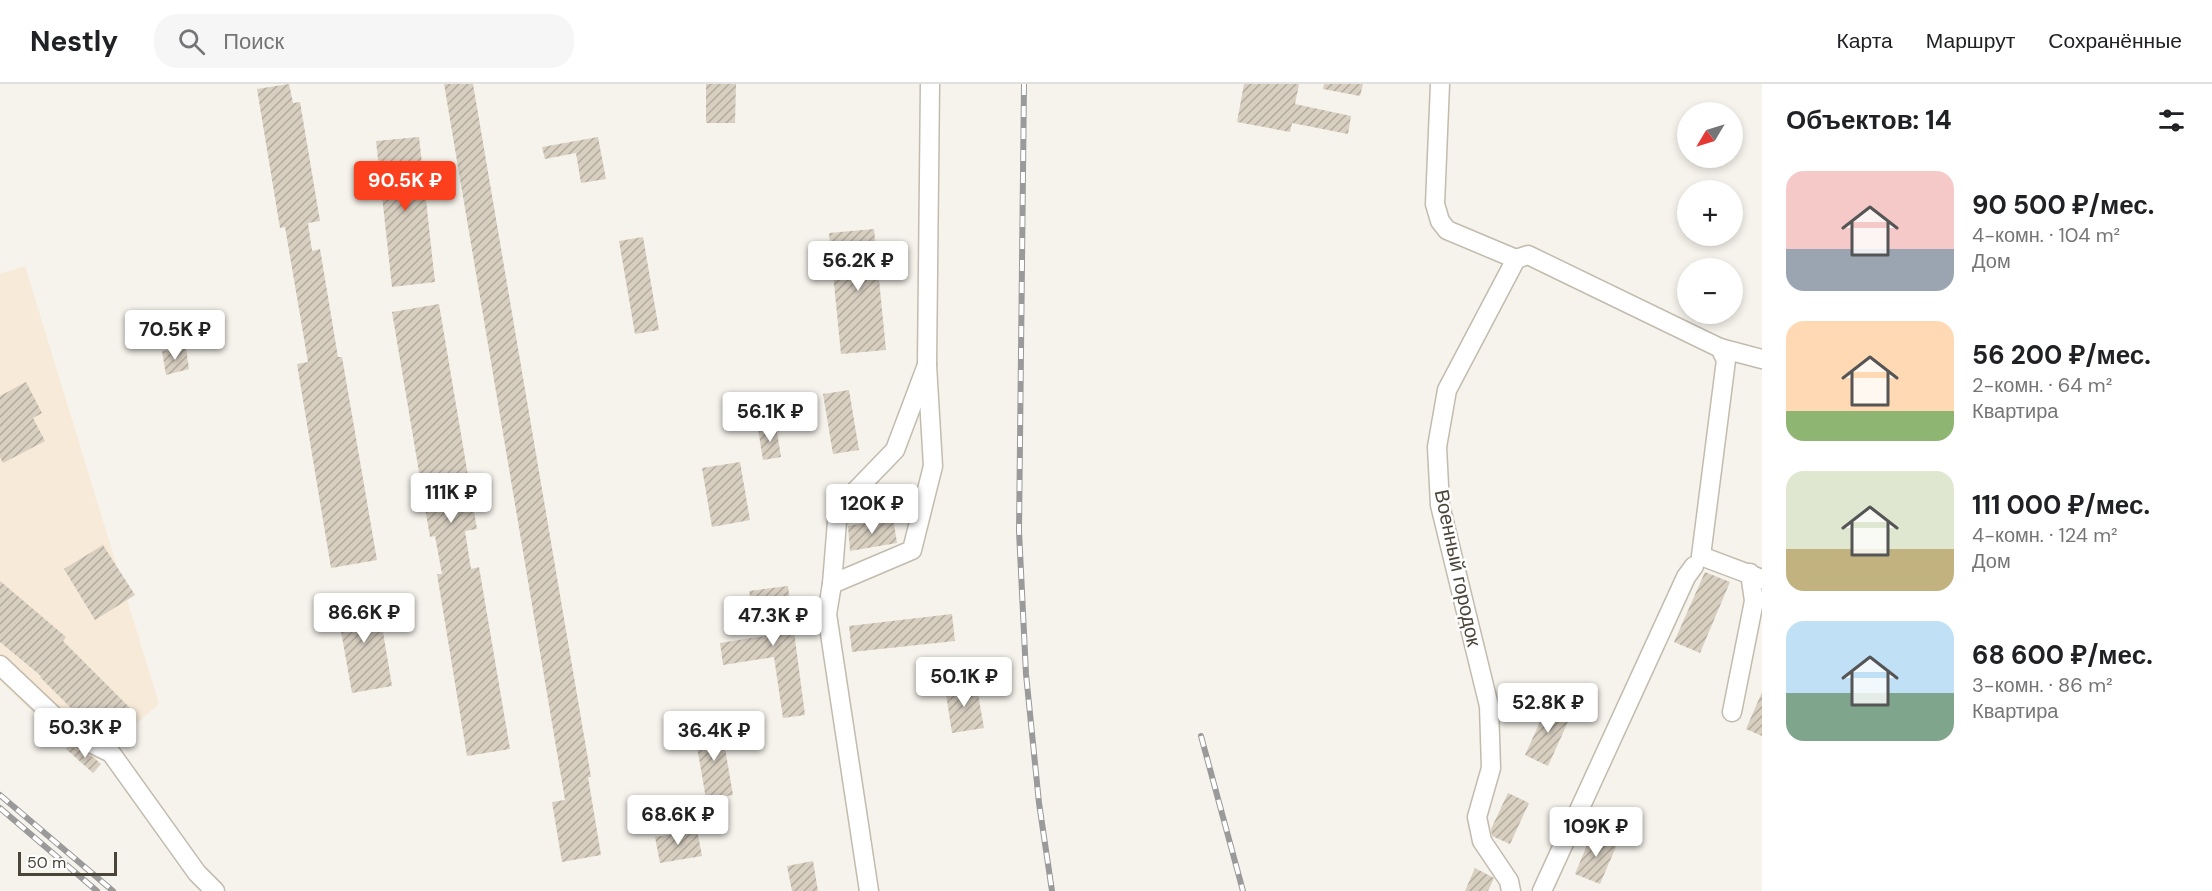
<!DOCTYPE html>
<html lang="ru">
<meta charset="utf-8">
<style>
:root{--surface:#fff;--page:#f6f6f6;--text:#202124;--muted:#757577;--line:#e0e0e0;--accent:#fc3f1d}
body{margin:0;font-family:"DM Sans",sans-serif;background:var(--page);color:var(--text);height:100vh;display:flex;flex-direction:column;font-size:22px;white-space:nowrap}
*{box-sizing:border-box;margin:0}
p{font-size:20px;color:var(--muted)}
.icon{flex:none;width:33px;height:33px;fill:none;stroke:currentColor;stroke-width:2;stroke-linecap:round;stroke-linejoin:round}
.map{position:relative;flex:1;overflow:hidden}
.side{display:flex;flex-direction:column;background:var(--surface);width:450px}
.side>*{flex:none}
.needle{width:39px;rotate:232deg}
.controls{position:absolute;left:1677px;top:18px;display:grid;gap:12px}
.controls a{display:grid;place-items:center;width:66px;height:66px;border-radius:50%;background:var(--surface);box-shadow:0 3px 9px #0003;font-size:30px}
.scale{position:absolute;left:18px;bottom:15px;width:99px;box-sizing:border-box;padding-left:6px;border:3px solid #4b4439;border-top:0;font-size:16px;line-height:21px;white-space:nowrap;color:#4b4439;-webkit-text-stroke:4px #fff;paint-order:stroke}
.price{position:absolute;translate:-50% -51px;padding:0 14px;border-radius:6px;background:#fff;color:#222;font-size:20px;line-height:39px;filter:drop-shadow(0 2px 3px #0008)}
.price::after{content:'';position:absolute;left:50%;top:36px;width:18px;height:14px;margin-left:-9px;background:inherit;clip-path:polygon(0 0,100% 0,50% 100%)}
.price.current{background:var(--accent);color:#fff}
ul{padding:0;list-style:none}
li{display:flex;align-items:center;gap:18px;height:150px;padding:0 24px}
li span{display:grid;place-items:center;flex:none;width:168px;height:120px;border-radius:18px;color:#555}
li>.icon{margin-inline-start:auto}
span .icon{width:72px;height:72px;fill:#fffc;stroke-width:1}
li b{font-size:26px}
h2{display:flex;justify-content:space-between;align-items:center;height:72px;padding:0 24px;font-size:26px}
header{display:flex;align-items:center;gap:36px;box-sizing:border-box;height:84px;padding:0 30px;background:var(--surface);border-bottom:2px solid var(--line)}
header strong{font-size:28px}
nav{display:flex;gap:33px;margin-inline-start:auto;font-size:21px}
.search{width:420px;height:54px;background:var(--page);display:flex;align-items:center;gap:15px;box-sizing:border-box;padding:0 21px;border-radius:24px;color:var(--muted);font-size:22px}
main{display:flex;flex:1;min-height:0}
.map>svg:first-child{display:block}
.commercial{fill:#f7ead8}
.building{fill:url(#building-hatch)}
.lines{fill:none;stroke-linecap:round;stroke-linejoin:round}
.minor-casing{stroke:#c2bbae;stroke-width:21}
.minor{stroke:#fff;stroke-width:18}
.rail-casing{stroke:#9a9a9a;stroke-width:6}
.rail{stroke:#fff;stroke-width:4;stroke-dasharray:11;stroke-linecap:butt}
.labels{text-anchor:middle;dominant-baseline:central;stroke-width:5;stroke-linejoin:round;paint-order:stroke}
.street-label{font-size:20px;fill:#4b4439;stroke:#fff}
</style>
<header>
<strong>Nestly</strong>
<div class="search"><svg class="icon" aria-label="search" viewBox="0 0 24 24"><circle cx="10" cy="10" r="6"/><path d="M15 15l6 6"/></svg>Поиск</div>
<nav><a>Карта</a><a>Маршрут</a><a>Сохранённые</a></nav>
</header>
<main>
<div class="map">
<svg width="1762" height="807" viewBox="0 0 1762 807">
<defs>
<pattern id="building-hatch" width="6" height="6" patternUnits="userSpaceOnUse" patternTransform="scale(1.5)"><rect width="6" height="6" fill="#d8cfc1"/><path d="M-1 1l2-2M0 6l6-6M5 7l2-2" fill="none" stroke="#b1aa9e"/></pattern>
</defs>
<rect width="100%" height="100%" fill="#f6f3ec"/>
<path class="commercial" d="M25 182 159 620 88 681 0 597V190Z"/>
<g class="building">
<path d="M289 0 293 19 300 18 320 137 308 139 312 167 320 165 338 273H342L377 476 331 484 297 280 308 278 285 143 280 144 257 5Z"/>
<path d="M444 0H473L591 693H588L601 771 562 778 552 718 565 716Z"/>
<path d="M706 0H736L735 39H706Z"/>
<path d="M1244 0H1299L1295 20 1351 32 1348 50 1292 39 1290 48 1237 38Z"/>
<path d="M1324 0H1363L1360 12 1323 5Z"/>
<path d="M419 53 435 198 392 203 376 57Z"/>
<path d="M598 53 606 95 581 99 576 69 545 75 542 63Z"/>
<path d="M874 145 886 266 841 270 829 149Z"/>
<path d="M643 153 659 246 635 250 619 157Z"/>
<path d="M439 220 477 445 465 447 471 485 479 483 510 665 467 672 437 490H442L435 452 430 453 392 228Z"/>
<path d="M186 264 189 285 166 291 162 267Z"/>
<path d="M26 298 42 329 33 334 45 357 3 379 0 373V312Z"/>
<path d="M849 306 859 366 833 370 823 310Z"/>
<path d="M776 342 781 373 763 376 758 345Z"/>
<path d="M740 378 750 436 712 443 702 384Z"/>
<path d="M893 434 897 459 850 467 848 442Z"/>
<path d="M103 461 135 511 95 536 64 485Z"/>
<path d="M1705 488 1730 498 1700 569 1674 558Z"/>
<path d="M0 497 66 553 63 557 130 624 102 652 96 649 40 593 41 592 0 558Z"/>
<path d="M788 502 805 631 783 634 774 573 723 581 720 559 771 551 768 528 753 530 749 507Z"/>
<path d="M377 512 392 602 352 609 336 519Z"/>
<path d="M952 530 955 557 852 568 849 542Z"/>
<path d="M976 599 984 644 952 649 945 604Z"/>
<path d="M1762 608V652L1746 645Z"/>
<path d="M1549 618 1572 629 1548 682 1525 671Z"/>
<path d="M721 641 733 711 706 715 694 645Z"/>
<path d="M69 661 93 673 101 680 93 689 66 665Z"/>
<path d="M1508 709 1529 719 1510 760 1492 752 1491 745Z"/>
<path d="M697 746 702 772 660 779 655 753Z"/>
<path d="M1593 747 1618 758 1600 800 1575 790Z"/>
<path d="M813 777 818 807H792L787 782Z"/>
<path d="M1475 784 1494 794 1488 807H1465Z"/>
</g>
<g class="lines">
<g class="minor-casing">
<g id="minor">
<path d="M1440 0 1435 120 1440 137 1447 146 1516 175 1447 306 1437 363 1440 421 1489 622 1491 684 1477 733 1482 757 1509 797 1511 807"/>
<path d="M1516 175 1528 171 1720 264 1726 276 1701 472 1762 495"/>
<path d="M1720 264 1762 275"/>
<path d="M832 500 912 466 933 382 927 281 930 0"/>
<path d="M0 581 74 651 111 669 197 789 215 807"/>
<path d="M1732 628 1754 517 1750 489"/>
<path d="M869 807 827 530 832 500 838 425 895 366 927 281"/>
<path d="M1542 807 1686 493 1694 482"/>
</g>
</g>
<use href="#minor" class="minor"/>
<g class="rail-casing">
<g id="rail">
<path d="M1024 0 1019 447 1026 590 1039 719 1052 807"/>
<path d="M1201 652 1243 807"/>
<path d="M0 711 113 807"/>
<path d="M0 724 97 807"/>
</g>
</g>
<use href="#rail" class="rail"/>
</g>
<g class="labels">
<g class="street-label">
<text transform="translate(1458 484) rotate(78)">Военный городок</text>
</g>
</g>
</svg>
<div class="controls">
<a><svg class="needle" viewBox="-14 -14 28 28"><path d="M0-13l5 13h-10z" fill="#e53935"/><path d="M0 13l5-13h-10z" fill="#757577"/></svg></a>
<a>+</a>
<a>−</a>
</div>
<div class="scale">50 m</div>
<b class="price current" style="left:405px;top:128px">90.5K ₽</b>
<b class="price" style="left:858px;top:208px">56.2K ₽</b>
<b class="price" style="left:175px;top:277px">70.5K ₽</b>
<b class="price" style="left:770px;top:359px">56.1K ₽</b>
<b class="price" style="left:451px;top:440px">111K ₽</b>
<b class="price" style="left:872px;top:451px">120K ₽</b>
<b class="price" style="left:364px;top:560px">86.6K ₽</b>
<b class="price" style="left:773px;top:563px">47.3K ₽</b>
<b class="price" style="left:964px;top:624px">50.1K ₽</b>
<b class="price" style="left:1548px;top:650px">52.8K ₽</b>
<b class="price" style="left:85px;top:675px">50.3K ₽</b>
<b class="price" style="left:714px;top:678px">36.4K ₽</b>
<b class="price" style="left:678px;top:762px">68.6K ₽</b>
<b class="price" style="left:1596px;top:774px">109K ₽</b>
</div>
<section class="side">
<h2>Объектов: 14<svg class="icon" aria-label="filters" viewBox="0 0 24 24"><path d="M4 7h16M4 17h16"/><circle cx="9" cy="7" r="2"/><circle cx="15" cy="17" r="2"/></svg></h2>
<ul>
<li><span style="background:linear-gradient(#f6c9c9 65%,#9aa5b1 0)"><svg class="icon" aria-label="home" viewBox="0 0 24 24"><path d="M3 11l9-7 9 7M6 9v11h12V9"/></svg></span><div><b>90 500 ₽/мес.</b><p>4-комн. · 104 m²</p><p>Дом</p></div></li>
<li><span style="background:linear-gradient(#ffd9b3 75%,#8fb573 0)"><svg class="icon" aria-label="home" viewBox="0 0 24 24"><path d="M3 11l9-7 9 7M6 9v11h12V9"/></svg></span><div><b>56 200 ₽/мес.</b><p>2-комн. · 64 m²</p><p>Квартира</p></div></li>
<li><span style="background:linear-gradient(#dfe7d0 65%,#c2b280 0)"><svg class="icon" aria-label="home" viewBox="0 0 24 24"><path d="M3 11l9-7 9 7M6 9v11h12V9"/></svg></span><div><b>111 000 ₽/мес.</b><p>4-комн. · 124 m²</p><p>Дом</p></div></li>
<li><span style="background:linear-gradient(#bfe0f5 60%,#7fa58c 0)"><svg class="icon" aria-label="home" viewBox="0 0 24 24"><path d="M3 11l9-7 9 7M6 9v11h12V9"/></svg></span><div><b>68 600 ₽/мес.</b><p>3-комн. · 86 m²</p><p>Квартира</p></div></li>
</ul>
</section>
</main>
